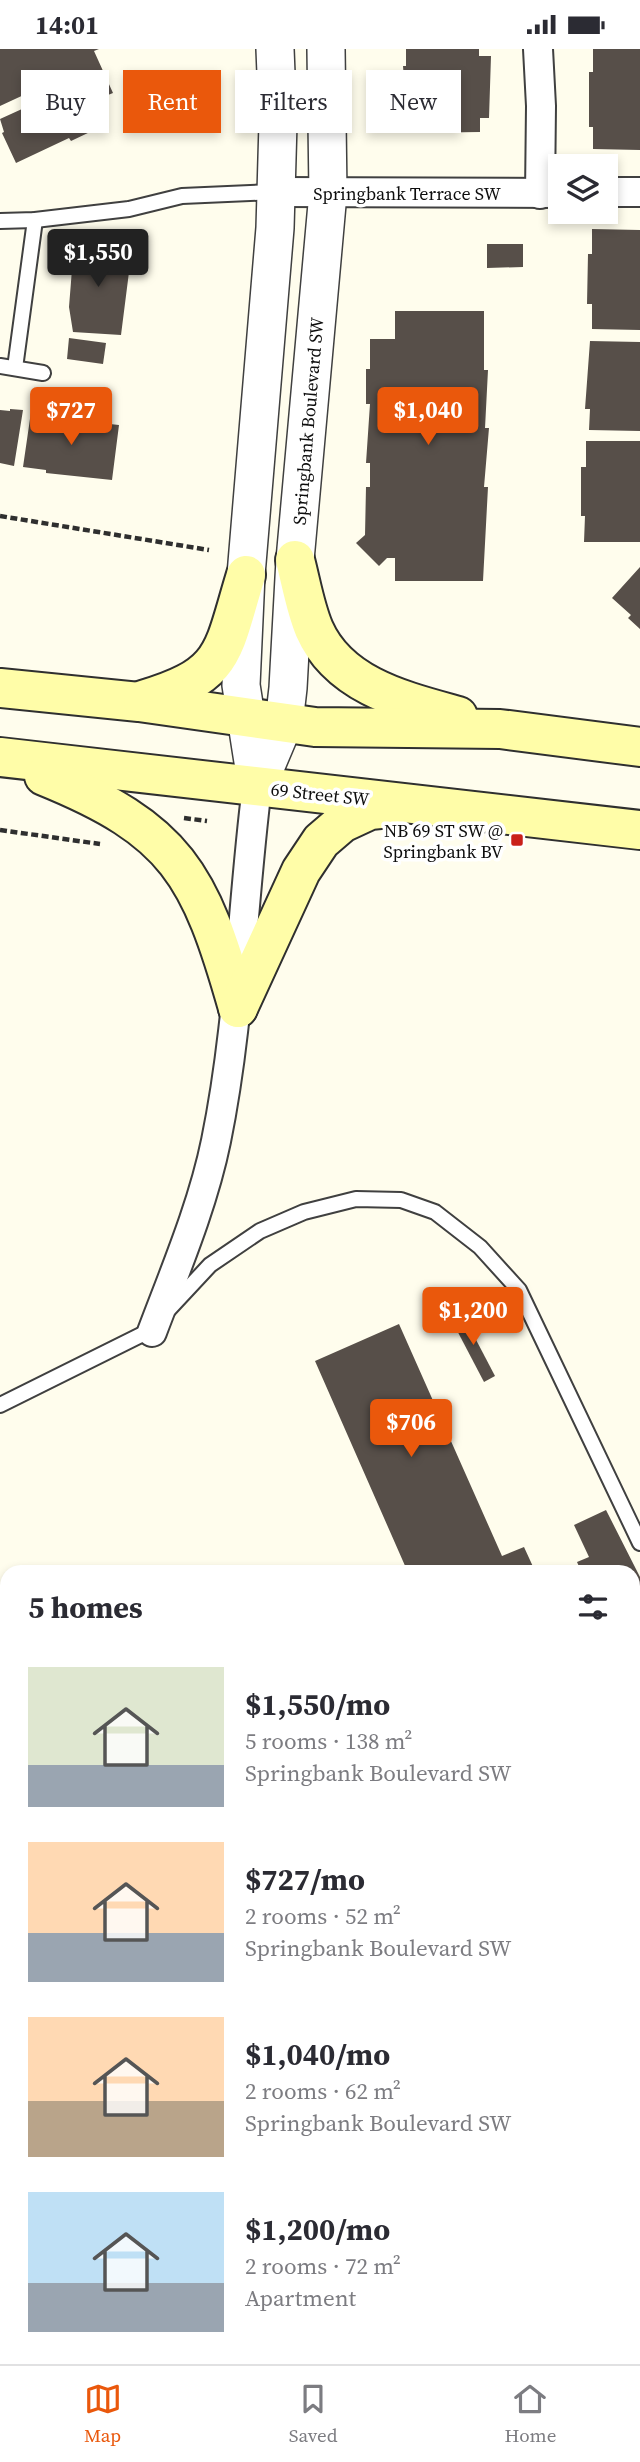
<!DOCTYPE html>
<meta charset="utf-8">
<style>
:root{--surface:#fff;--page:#f7f7f7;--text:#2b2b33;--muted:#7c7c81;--line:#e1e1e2;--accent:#ea580c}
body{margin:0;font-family:"Source Serif 4",serif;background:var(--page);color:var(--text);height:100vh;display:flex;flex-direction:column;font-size:26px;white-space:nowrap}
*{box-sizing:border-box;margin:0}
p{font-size:23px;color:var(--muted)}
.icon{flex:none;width:38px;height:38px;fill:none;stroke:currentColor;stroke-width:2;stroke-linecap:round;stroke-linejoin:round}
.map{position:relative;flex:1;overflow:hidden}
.side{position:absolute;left:0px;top:1516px;width:640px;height:800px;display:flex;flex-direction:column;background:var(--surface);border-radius:21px 21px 0 0;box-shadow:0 4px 10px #0003}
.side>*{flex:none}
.top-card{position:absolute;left:21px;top:21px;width:598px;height:63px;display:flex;gap:14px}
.controls{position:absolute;left:548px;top:105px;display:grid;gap:14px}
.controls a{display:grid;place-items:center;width:70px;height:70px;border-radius:0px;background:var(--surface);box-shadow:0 4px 10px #0003;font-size:35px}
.price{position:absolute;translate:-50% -60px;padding:0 16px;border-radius:7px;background:var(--accent);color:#fff;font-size:23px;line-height:46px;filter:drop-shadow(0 2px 4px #0008)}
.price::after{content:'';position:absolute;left:50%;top:42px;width:21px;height:16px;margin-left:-10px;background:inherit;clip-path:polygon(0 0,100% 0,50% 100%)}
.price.on{background:#222;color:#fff}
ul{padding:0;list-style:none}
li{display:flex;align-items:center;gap:21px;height:175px;padding:0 28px}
li span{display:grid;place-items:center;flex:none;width:196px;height:140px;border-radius:0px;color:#555}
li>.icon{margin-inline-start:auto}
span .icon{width:84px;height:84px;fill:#fffc;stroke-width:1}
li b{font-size:30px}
h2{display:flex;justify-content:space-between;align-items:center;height:84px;padding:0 28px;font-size:30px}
.pill{padding:0 24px;border-radius:0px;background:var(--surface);box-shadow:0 4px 10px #0003;font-size:24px;line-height:63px}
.pill.on{background:var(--accent);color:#fff}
.status{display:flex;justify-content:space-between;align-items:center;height:49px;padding:0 35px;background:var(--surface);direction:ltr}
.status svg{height:19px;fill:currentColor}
.tab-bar{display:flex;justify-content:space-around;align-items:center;height:98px;border-top:2px solid var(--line);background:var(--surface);font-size:19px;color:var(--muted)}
.tab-bar a{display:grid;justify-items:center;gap:4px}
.tab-bar .on{color:var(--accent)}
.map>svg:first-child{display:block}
.green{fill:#ccedb3}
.building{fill:#574f49}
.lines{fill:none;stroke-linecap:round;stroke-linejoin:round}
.service-casing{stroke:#404040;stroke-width:18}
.minor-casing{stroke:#404040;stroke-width:32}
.tertiary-casing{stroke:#404040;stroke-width:40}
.secondary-casing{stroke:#2f2f2f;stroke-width:42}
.path{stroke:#2f2f2f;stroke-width:4.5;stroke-dasharray:7 3.5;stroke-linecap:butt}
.service{stroke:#fff;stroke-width:14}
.minor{stroke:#fff;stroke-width:28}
.tertiary{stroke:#fff;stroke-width:37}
.secondary{stroke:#fffda8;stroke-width:38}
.poi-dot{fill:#c92019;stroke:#fff;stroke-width:2.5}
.labels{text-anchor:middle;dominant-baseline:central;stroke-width:7;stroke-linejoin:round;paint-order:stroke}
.street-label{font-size:18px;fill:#0d0d0d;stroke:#fff}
.poi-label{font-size:18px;fill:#0d0d0d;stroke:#fff;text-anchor:end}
</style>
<div class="status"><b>14:01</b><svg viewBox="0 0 49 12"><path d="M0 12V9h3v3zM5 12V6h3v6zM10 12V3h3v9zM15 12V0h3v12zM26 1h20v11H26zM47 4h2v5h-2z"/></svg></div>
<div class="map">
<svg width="640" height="2315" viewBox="0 0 640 2315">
<rect width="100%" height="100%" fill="#fffded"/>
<path class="green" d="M7 2222V2308H574L577 2315H0V2225Z"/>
<g class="building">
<path d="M0 0H99L94 2 113 44 78 58 90 83 71 92 69 89 16 114 2 84 4 83 0 70 33 55 28 44 0 57Z"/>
<path d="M406 0H479V7H491L489 69H480V83L408 84 403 17H406Z"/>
<path d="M593 0H640V101L593 100V78H589V23H593Z"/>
<path d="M592 180 640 181V281L592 280V255H587L588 205H592Z"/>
<path d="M74 195 127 198 126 223H129L121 286 73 283 69 258Z"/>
<path d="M487 195H523V218L487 219Z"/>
<path d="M395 262H484V321H488L485 379H489L484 438H488L483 532H395V509H387L379 517 356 494 365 486 366 438H370V414H366L370 355H366V320H370V290H395Z"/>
<path d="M69 289 106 294 103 315 67 310Z"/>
<path d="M590 292 640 293V382L589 381 590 360H585Z"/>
<path d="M10 360 23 361 14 417 0 414V361L10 362Z"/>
<path d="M31 363 45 365V368L119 376 112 431 46 424V421L23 418Z"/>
<path d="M586 392H640V493H584L585 467H581V418H586Z"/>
<path d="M640 518V580L628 569 631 566 612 549Z"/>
<path d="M462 1264 495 1327 484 1333 451 1270Z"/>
<path d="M399 1275 502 1507 524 1498 535 1522H397L406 1519 315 1312Z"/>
<path d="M606 1461 640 1528V1557L634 1560V1522H581L577 1513 589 1508 574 1476Z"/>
<path d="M634 2065 640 2068V2132L634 2129Z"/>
<path d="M634 2143 640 2146V2185L634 2182Z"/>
<path d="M640 2219V2279L634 2282V2222Z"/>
<path d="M640 2284V2315H621L618 2308H634V2287Z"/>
</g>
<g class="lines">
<g class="service-casing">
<g id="service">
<path d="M0 172 35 171 129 160 182 147 274 143"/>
<path d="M0 317 43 324"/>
<path d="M15 319 35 171"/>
<path d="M169 1260 210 1216 260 1182 304 1163 356 1150 401 1151 435 1163 480 1198 519 1241 640 1494"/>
<path d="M0 1356 155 1279"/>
<path d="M0 1556 7 1572"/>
<path d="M634 1837 640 1834"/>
<path d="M0 2027 7 2042"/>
</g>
</g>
<g class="minor-casing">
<g id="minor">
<path d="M538 0 541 57 540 145"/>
<path d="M275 143 560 144"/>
<path d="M606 143H640"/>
<path d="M152 1283C175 1222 203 1156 216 1092 240 975 242 856 257 738"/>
</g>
</g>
<g class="tertiary-casing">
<g id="tertiary">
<path d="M257 738 284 674 288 639 295 511 328 144 326 0"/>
<path d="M257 738 241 636 246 526 275 179 278 74 275 0"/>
</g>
</g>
<g class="secondary-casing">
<g id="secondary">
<path d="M295 511C301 534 305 559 314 580 339 637 404 652 458 667"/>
<path d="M0 639 139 653 315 678 500 680 640 698"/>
<path d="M143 651C227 626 222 604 246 526"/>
<path d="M0 708 640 781"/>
<path d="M44 727C177 781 200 825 238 959"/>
<path d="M238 959 301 822 321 792 342 774 370 761 390 759"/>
</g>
</g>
<g class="path">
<path d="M0 467 209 501"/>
<path d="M184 769 207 772"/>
<path d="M0 781 100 795"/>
<path d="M0 2260 7 2257"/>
</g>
<use href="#service" class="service"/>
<use href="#minor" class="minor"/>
<use href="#tertiary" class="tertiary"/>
<use href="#secondary" class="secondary"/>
</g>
<rect class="poi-dot" x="510" y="784" width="14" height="14" rx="3.5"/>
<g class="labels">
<g class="street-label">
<text x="407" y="144">Springbank Terrace SW</text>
<text transform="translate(308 372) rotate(-85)">Springbank Boulevard SW</text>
<text transform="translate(320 745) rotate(6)">69 Street SW</text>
</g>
<g class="poi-label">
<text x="503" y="781">NB 69 ST SW @<tspan x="503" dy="21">Springbank BV</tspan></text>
</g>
</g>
</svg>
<div class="controls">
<a><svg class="icon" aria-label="layers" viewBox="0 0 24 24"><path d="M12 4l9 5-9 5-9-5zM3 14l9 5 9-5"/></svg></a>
</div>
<b class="price on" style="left:98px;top:240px">$1,550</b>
<b class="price" style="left:71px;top:398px">$727</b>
<b class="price" style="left:428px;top:398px">$1,040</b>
<b class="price" style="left:473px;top:1298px">$1,200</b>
<b class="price" style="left:411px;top:1410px">$706</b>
<div class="top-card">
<a class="pill">Buy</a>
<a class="pill on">Rent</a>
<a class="pill">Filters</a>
<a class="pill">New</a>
</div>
<section class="side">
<h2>5 homes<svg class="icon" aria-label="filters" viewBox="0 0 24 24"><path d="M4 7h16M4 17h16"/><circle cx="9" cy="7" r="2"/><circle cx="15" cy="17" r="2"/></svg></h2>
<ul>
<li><span style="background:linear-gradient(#dfe7d0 70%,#9aa5b1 0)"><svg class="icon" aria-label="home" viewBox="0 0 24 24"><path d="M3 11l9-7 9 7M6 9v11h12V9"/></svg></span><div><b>$1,550/mo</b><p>5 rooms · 138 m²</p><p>Springbank Boulevard SW</p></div></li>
<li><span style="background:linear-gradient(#ffd9b3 65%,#9aa5b1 0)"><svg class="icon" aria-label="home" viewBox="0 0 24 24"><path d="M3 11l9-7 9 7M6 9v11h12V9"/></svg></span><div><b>$727/mo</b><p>2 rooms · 52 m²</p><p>Springbank Boulevard SW</p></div></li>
<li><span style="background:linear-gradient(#ffd9b3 60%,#b9a48a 0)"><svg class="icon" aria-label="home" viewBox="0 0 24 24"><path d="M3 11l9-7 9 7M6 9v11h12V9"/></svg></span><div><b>$1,040/mo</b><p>2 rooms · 62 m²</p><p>Springbank Boulevard SW</p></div></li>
<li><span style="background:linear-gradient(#bfe0f5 65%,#9aa5b1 0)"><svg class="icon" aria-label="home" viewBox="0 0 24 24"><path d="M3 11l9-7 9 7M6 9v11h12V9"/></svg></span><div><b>$1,200/mo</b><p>2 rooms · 72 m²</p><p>Apartment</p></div></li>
</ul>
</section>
</div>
<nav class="tab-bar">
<a class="on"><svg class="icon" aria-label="map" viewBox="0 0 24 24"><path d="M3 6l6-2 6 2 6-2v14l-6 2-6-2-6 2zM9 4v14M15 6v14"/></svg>Map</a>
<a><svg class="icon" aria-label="saved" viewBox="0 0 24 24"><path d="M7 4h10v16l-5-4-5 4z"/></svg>Saved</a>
<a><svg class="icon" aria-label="home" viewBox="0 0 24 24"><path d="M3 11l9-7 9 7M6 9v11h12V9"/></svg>Home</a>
</nav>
